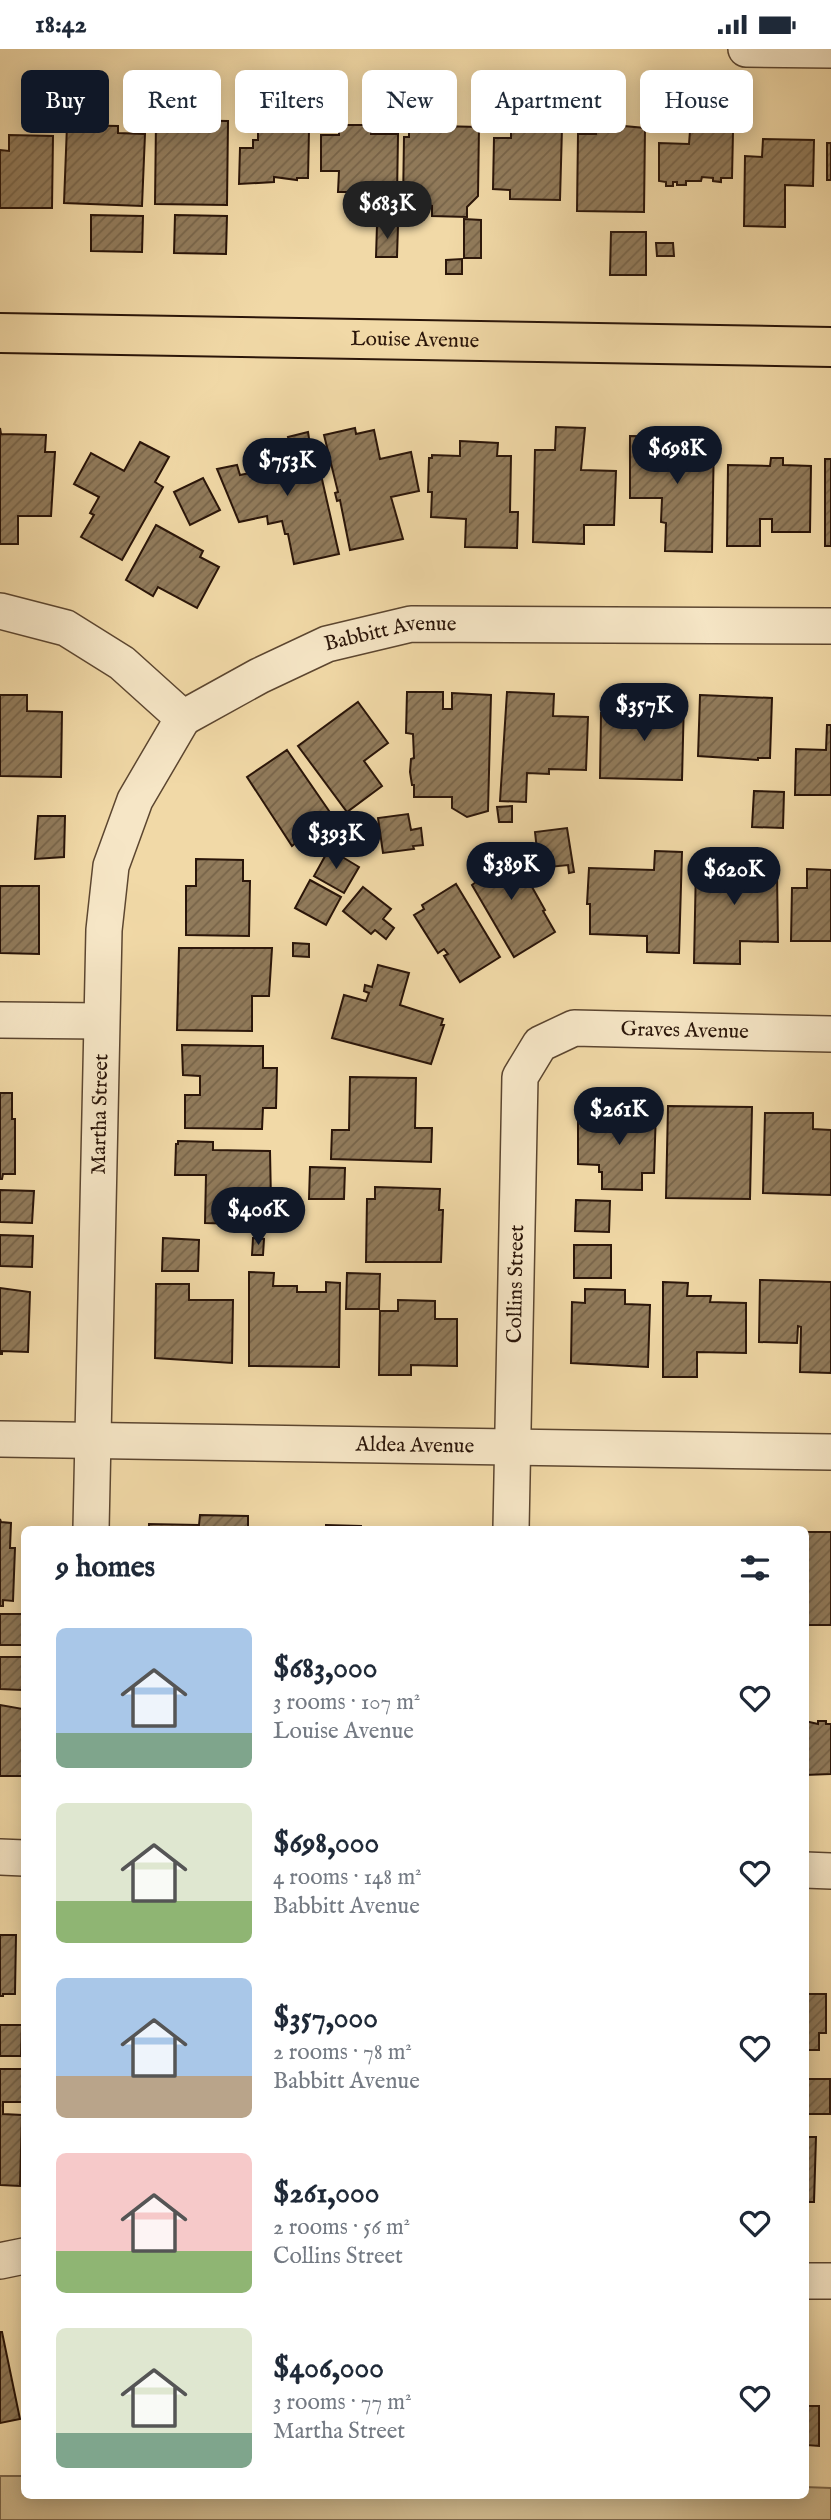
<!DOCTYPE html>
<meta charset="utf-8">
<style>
:root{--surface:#fff;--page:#f6f6f7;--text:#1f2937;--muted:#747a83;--accent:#111827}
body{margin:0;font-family:"IM FELL English",serif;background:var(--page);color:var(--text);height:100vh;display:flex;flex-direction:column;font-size:26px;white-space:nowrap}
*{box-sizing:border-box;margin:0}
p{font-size:23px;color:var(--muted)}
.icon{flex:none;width:38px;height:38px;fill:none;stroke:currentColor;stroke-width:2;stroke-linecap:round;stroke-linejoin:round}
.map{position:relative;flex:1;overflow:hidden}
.drawer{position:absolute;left:21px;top:1477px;width:788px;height:973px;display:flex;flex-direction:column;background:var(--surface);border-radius:10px;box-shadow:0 4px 18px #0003}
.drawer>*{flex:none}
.top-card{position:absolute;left:21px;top:21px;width:789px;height:63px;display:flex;gap:14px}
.price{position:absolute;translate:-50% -60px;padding:0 16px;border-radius:24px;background:var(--accent);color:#fff;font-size:23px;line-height:46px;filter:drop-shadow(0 2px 4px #0008)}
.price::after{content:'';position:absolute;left:50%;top:42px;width:21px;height:16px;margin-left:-10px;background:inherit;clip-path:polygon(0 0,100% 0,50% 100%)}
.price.on{background:#222;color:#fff}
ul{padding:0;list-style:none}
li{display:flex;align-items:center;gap:21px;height:175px;padding:0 35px}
li span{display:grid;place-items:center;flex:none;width:196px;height:140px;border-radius:10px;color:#555}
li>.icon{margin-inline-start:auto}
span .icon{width:84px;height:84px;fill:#fffc;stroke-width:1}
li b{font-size:30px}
h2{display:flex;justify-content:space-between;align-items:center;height:84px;padding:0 35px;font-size:30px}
.tag{padding:0 24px;border-radius:10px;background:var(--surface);box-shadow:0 4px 18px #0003;font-size:24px;line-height:63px}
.tag.on{background:var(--accent);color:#fff}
.status{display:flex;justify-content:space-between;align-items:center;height:49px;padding:0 35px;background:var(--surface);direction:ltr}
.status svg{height:19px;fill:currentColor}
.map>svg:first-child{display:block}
.park{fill:#cfb88c;stroke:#7c664a;stroke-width:2}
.building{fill:url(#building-hatch);stroke:#2a1509;stroke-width:2}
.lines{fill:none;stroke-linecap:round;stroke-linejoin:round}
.minor-casing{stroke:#5c4630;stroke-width:38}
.major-casing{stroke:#2a1509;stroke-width:42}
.minor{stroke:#f6e6c6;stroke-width:35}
.major{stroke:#f1d9a7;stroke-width:38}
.labels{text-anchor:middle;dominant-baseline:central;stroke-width:5;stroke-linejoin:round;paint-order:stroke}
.street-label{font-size:21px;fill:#2a1509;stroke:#f6e6c6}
</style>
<div class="status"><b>18:42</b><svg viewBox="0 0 49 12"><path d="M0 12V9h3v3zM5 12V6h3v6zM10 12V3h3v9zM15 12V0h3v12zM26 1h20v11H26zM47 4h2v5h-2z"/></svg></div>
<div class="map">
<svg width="831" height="2471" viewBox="0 0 831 2471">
<defs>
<pattern id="building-hatch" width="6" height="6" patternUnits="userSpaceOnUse" patternTransform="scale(1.75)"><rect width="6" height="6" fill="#917b5b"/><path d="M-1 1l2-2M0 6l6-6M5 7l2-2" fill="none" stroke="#776449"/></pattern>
</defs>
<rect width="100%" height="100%" fill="#f1d9a7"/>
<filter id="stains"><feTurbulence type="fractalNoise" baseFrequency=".00286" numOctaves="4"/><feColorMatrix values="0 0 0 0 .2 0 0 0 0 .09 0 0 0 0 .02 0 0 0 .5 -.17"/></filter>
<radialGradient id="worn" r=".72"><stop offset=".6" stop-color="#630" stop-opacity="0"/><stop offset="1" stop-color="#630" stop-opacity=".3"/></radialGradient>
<path class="park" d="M0 2427H24V2446H805V2438L831 2439V2471H0Z"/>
<g class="building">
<path d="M156 71 228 72 227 156 155 155Z"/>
<path d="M438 74V77L479 78 478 147 467 158V168L432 167V157L403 155 404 88H409V75Z"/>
<path d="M67 76 118 77V84L145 85 142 157 64 154Z"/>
<path d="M277 76H291V81H309L308 129H297V131L274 128V133L239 135 240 99H253V91H258V80H277Z"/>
<path d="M339 76H371V85H398L397 149H354V143H338L339 122H321V86H339Z"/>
<path d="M511 76 562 79 560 151 510 150V141L493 140 494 89H511Z"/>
<path d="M613 76 645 79 644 163 577 162 578 85H596V79H613Z"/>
<path d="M690 82 733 83 732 129H721V133L713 132V129L702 128 701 132H686V136H677V133H673V137H666V133L659 132V94L689 95Z"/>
<path d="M9 86 53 87 52 159H0V101L9 102Z"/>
<path d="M763 90 814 91 813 137 785 136V178L744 177 745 107 762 108Z"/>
<rect x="827" y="94" width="4" height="37"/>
<path d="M91 166 143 167 142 203 91 202Z"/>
<path d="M175 166 227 167 226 205 174 204Z"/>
<path d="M464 170 481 171V209H464Z"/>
<path d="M377 176H398L397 208H376Z"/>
<path d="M611 183H646V226H610Z"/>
<path d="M656 194H673L674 207H657Z"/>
<path d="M462 210V225H446V211Z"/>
<path d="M556 378 585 379 581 421 616 422 614 476H584V495L533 493 535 401H555Z"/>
<path d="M0 379 1 385 46 386 45 403H55L51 467H18V495H0Z"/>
<path d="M355 379 356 385 374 381 380 410 411 403 419 442 391 448 403 490 350 501 340 451 337 452 335 444 338 443 324 386Z"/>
<path d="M308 383 310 396 314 395 339 505 294 515 288 485H285L282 472 268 475 267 467 239 473 217 420 237 416 240 426 250 424 248 412 288 403 291 400 288 388Z"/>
<path d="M630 387 714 388 712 503 665 502 666 474 661 473 662 449H630Z"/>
<path d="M460 392 498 394 497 407H511L510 463H518L517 499 465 498 466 470 431 468 432 443H428L429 409H432V406L460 407Z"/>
<path d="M140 393 169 408 155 433 163 438 122 511 81 488 94 466 90 464 99 448 74 435 91 404 124 422Z"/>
<path d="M771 409H783V416L811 417 810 483H772V470H760V497H727L728 416 770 417Z"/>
<rect x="825" y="410" width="6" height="87"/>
<path d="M203 429 220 461 190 476 174 443Z"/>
<path d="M156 476 203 502 200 508 219 518 197 559 158 538 153 547 126 531Z"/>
<path d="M407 643H443V660H452V644L491 646 488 762 467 768 452 759V748H414V736H412L410 723 411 710 414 709 413 685 406 684Z"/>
<path d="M507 643 554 645 553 667 588 668 586 721 549 720V725L527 724 526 753 500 752Z"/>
<path d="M0 646H27V662L62 663 61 728 0 727Z"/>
<path d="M700 646 772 649 770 709H758V711L698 707Z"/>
<path d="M652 650H684L682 731 600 729 601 664 652 666Z"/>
<path d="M358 653 388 694 364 712 382 737 347 763 298 697Z"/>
<path d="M827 676H831V746H795L796 700 826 701Z"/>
<path d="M287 701 336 772 338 771 345 780 331 791 326 783 303 799 298 792 292 797 247 728Z"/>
<path d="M754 742 784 743 783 779 752 778Z"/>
<path d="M512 757V773H499L497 758Z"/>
<path d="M408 765 411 781 421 779 423 796 413 797 414 800 383 804 378 769Z"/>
<path d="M38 767H65L64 808 35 810Z"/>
<path d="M567 779 574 823 569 824 568 816 539 819 535 783Z"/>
<path d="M499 798 511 820 519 815 545 861 543 862 555 883 514 908 472 836 480 830 471 814Z"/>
<path d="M329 800 359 818 344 844 314 827Z"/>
<path d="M655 802 682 803 679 904 647 903V887L590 885V855H587L589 819 654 821Z"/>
<path d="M721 806 772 808V824H777L778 893 740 892V915L694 914 696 816H720Z"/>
<path d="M196 810 243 811V832H250L249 887 186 886V837H196Z"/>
<path d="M807 820 831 821V892H791L792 839H807Z"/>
<path d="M310 831 341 848 326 876 295 859Z"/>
<path d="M456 835 500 908 460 933 444 907 448 905 444 900 438 904 414 866 424 860 422 856Z"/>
<path d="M0 837H39V905L0 904Z"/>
<path d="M363 838 391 860 383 870 394 879 386 890 375 881 371 885 343 862Z"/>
<path d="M293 894 309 895V908L293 907Z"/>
<path d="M179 899H272L269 947H252V982L177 981Z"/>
<path d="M378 916 409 924 400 956 443 970 441 976H444L431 1015 332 989 344 946 366 952 369 944 364 942 365 936 372 938Z"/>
<path d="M182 996 263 997V1019H277L276 1059H263L262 1080 185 1079V1046H200V1027L183 1026Z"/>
<path d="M350 1028 416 1029 415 1079H432L431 1113 331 1110 332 1081H349Z"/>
<path d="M0 1044H12V1070H15V1125H3L2 1130H0Z"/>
<path d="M668 1057 752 1058 750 1150 666 1149Z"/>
<path d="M625 1059 656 1060 654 1124H642V1141L602 1140V1123H599V1116L578 1115V1068L624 1069Z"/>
<path d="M765 1064H813V1080L831 1081V1146L763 1144Z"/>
<path d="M178 1092 213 1093V1101L270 1102 271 1152H269L268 1176 205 1174 206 1126H175L176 1095H178Z"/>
<path d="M310 1118 345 1119 344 1150H309Z"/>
<path d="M375 1138 440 1140 439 1161H443L441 1213H366L367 1150H375Z"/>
<path d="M0 1141 34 1142 32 1174 0 1173Z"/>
<path d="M576 1151 610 1152 609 1183 575 1182Z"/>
<path d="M0 1186 33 1187 32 1218 0 1217Z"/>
<path d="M163 1189 199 1191 198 1222H162Z"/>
<path d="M253 1189 264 1190 263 1206H252Z"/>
<rect x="574" y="1196" width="37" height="33"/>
<path d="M249 1223 274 1224 273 1237H297V1243H326V1233L340 1234 339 1318 249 1317Z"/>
<path d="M347 1224 380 1225 379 1260H346Z"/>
<path d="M760 1231 831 1233V1324L800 1323 801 1278 798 1277 797 1294 759 1293Z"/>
<path d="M663 1233 688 1234 687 1247H711L710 1253 746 1254V1304L697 1303V1328H663Z"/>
<path d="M156 1235H189V1251H233L232 1314 155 1309Z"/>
<path d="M0 1239 30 1243 28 1303 2 1302V1305H0Z"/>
<path d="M585 1240 625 1241V1255L650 1256 648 1318 571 1314 572 1253 585 1254Z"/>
<path d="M398 1251 435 1252V1270H457V1317L411 1316V1326H379L380 1262H398Z"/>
<path d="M200 1466 248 1467V1480H149V1475L199 1476Z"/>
<path d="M0 1470 1 1473 11 1474 10 1499H15L13 1552 3 1551V1557H0Z"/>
<path d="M326 1476 361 1477V1480H310V1478L326 1479Z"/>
<rect x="805" y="1483" width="26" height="93"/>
<rect x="0" y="1565" width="23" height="31"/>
<path d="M0 1608H22V1641L0 1640Z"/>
<path d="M0 1656 23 1660 22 1727H0Z"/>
<path d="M805 1672 818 1675V1672H826V1675H831V1725L805 1726Z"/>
<path d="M0 1886H16L15 1945H3V1947H0Z"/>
<path d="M805 1945H826V1984H819V2001H805Z"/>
<path d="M0 1976H22L21 2007H0Z"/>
<path d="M0 2020H24V2053H3V2065L22 2066 20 2137 0 2136Z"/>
<rect x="805" y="2030" width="25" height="35"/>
<path d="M805 2088H816L814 2153H805Z"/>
<path d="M0 2283H2L20 2370 0 2374Z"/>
<path d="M805 2357H819V2397L807 2396V2403Z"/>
</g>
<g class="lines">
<g class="minor-casing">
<g id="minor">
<path d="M746 0 831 1"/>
<path id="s1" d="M0 562 66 579 122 614 183 669 259 627 327 595 411 575 831 577"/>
<path d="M0 971 101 972"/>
<path id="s2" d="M0 1390 831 1403"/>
<path id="s3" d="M91 1480 104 881 111 817 135 751 183 669"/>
<path id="s4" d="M511 1480 520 1028 540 995 574 979 831 985"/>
<path d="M0 1808 24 1809"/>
<path d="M805 1821 831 1822"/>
<path d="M0 2212 24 2207"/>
<path d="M805 2232H831"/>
</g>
</g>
<g class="major-casing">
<g id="major">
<path id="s5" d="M0 284 831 298"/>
</g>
</g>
<use href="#minor" class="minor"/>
<use href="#major" class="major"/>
</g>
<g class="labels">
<g class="street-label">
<text stroke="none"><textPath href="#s5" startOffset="415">Louise Avenue</textPath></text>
<text stroke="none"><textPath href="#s1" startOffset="443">Babbitt Avenue</textPath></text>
<text stroke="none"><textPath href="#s4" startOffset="639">Graves Avenue</textPath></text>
<text stroke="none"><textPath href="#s3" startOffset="415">Martha Street</textPath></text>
<text stroke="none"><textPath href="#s4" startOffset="245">Collins Street</textPath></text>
<text stroke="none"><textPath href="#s2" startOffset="415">Aldea Avenue</textPath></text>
</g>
</g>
<rect width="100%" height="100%" filter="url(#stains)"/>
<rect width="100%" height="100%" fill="url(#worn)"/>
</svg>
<b class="price on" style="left:387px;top:192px">$683K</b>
<b class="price" style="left:677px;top:437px">$698K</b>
<b class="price" style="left:287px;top:449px">$753K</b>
<b class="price" style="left:644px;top:694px">$357K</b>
<b class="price" style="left:336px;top:822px">$393K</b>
<b class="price" style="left:511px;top:853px">$389K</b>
<b class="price" style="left:734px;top:858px">$620K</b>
<b class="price" style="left:619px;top:1098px">$261K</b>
<b class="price" style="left:258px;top:1198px">$406K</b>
<div class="top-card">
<a class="tag on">Buy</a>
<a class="tag">Rent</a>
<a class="tag">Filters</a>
<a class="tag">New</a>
<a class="tag">Apartment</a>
<a class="tag">House</a>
</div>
<section class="drawer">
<h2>9 homes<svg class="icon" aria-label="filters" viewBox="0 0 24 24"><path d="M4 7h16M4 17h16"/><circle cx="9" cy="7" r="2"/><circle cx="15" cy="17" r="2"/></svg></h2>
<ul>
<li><span style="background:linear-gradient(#a9c7e8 75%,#7fa58c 0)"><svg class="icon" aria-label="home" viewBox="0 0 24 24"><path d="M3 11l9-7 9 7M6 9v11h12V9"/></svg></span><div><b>$683,000</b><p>3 rooms · 107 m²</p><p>Louise Avenue</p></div><svg class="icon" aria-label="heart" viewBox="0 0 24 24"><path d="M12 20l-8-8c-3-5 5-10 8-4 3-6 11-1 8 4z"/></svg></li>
<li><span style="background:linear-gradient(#dfe7d0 70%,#8fb573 0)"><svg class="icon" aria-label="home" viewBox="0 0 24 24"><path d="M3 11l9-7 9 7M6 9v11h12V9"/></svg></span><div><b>$698,000</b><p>4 rooms · 148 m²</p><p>Babbitt Avenue</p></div><svg class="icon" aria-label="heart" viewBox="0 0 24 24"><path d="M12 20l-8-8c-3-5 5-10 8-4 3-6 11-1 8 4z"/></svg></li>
<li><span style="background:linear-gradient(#a9c7e8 70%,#b9a48a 0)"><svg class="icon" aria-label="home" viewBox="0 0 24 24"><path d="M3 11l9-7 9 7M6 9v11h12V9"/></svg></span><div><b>$357,000</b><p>2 rooms · 78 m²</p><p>Babbitt Avenue</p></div><svg class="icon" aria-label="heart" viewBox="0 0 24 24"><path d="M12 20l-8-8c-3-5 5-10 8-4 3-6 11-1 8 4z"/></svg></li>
<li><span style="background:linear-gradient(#f6c9c9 70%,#8fb573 0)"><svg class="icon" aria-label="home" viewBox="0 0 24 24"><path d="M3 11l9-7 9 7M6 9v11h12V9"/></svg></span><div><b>$261,000</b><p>2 rooms · 56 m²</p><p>Collins Street</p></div><svg class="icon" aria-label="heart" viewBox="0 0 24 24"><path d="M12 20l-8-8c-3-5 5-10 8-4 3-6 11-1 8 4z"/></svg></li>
<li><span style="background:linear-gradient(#dfe7d0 75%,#7fa58c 0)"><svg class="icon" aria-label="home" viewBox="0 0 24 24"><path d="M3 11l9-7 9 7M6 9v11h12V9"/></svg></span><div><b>$406,000</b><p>3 rooms · 77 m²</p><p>Martha Street</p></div><svg class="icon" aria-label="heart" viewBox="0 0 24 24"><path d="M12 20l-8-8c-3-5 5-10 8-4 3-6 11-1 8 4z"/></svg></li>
</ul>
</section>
</div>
